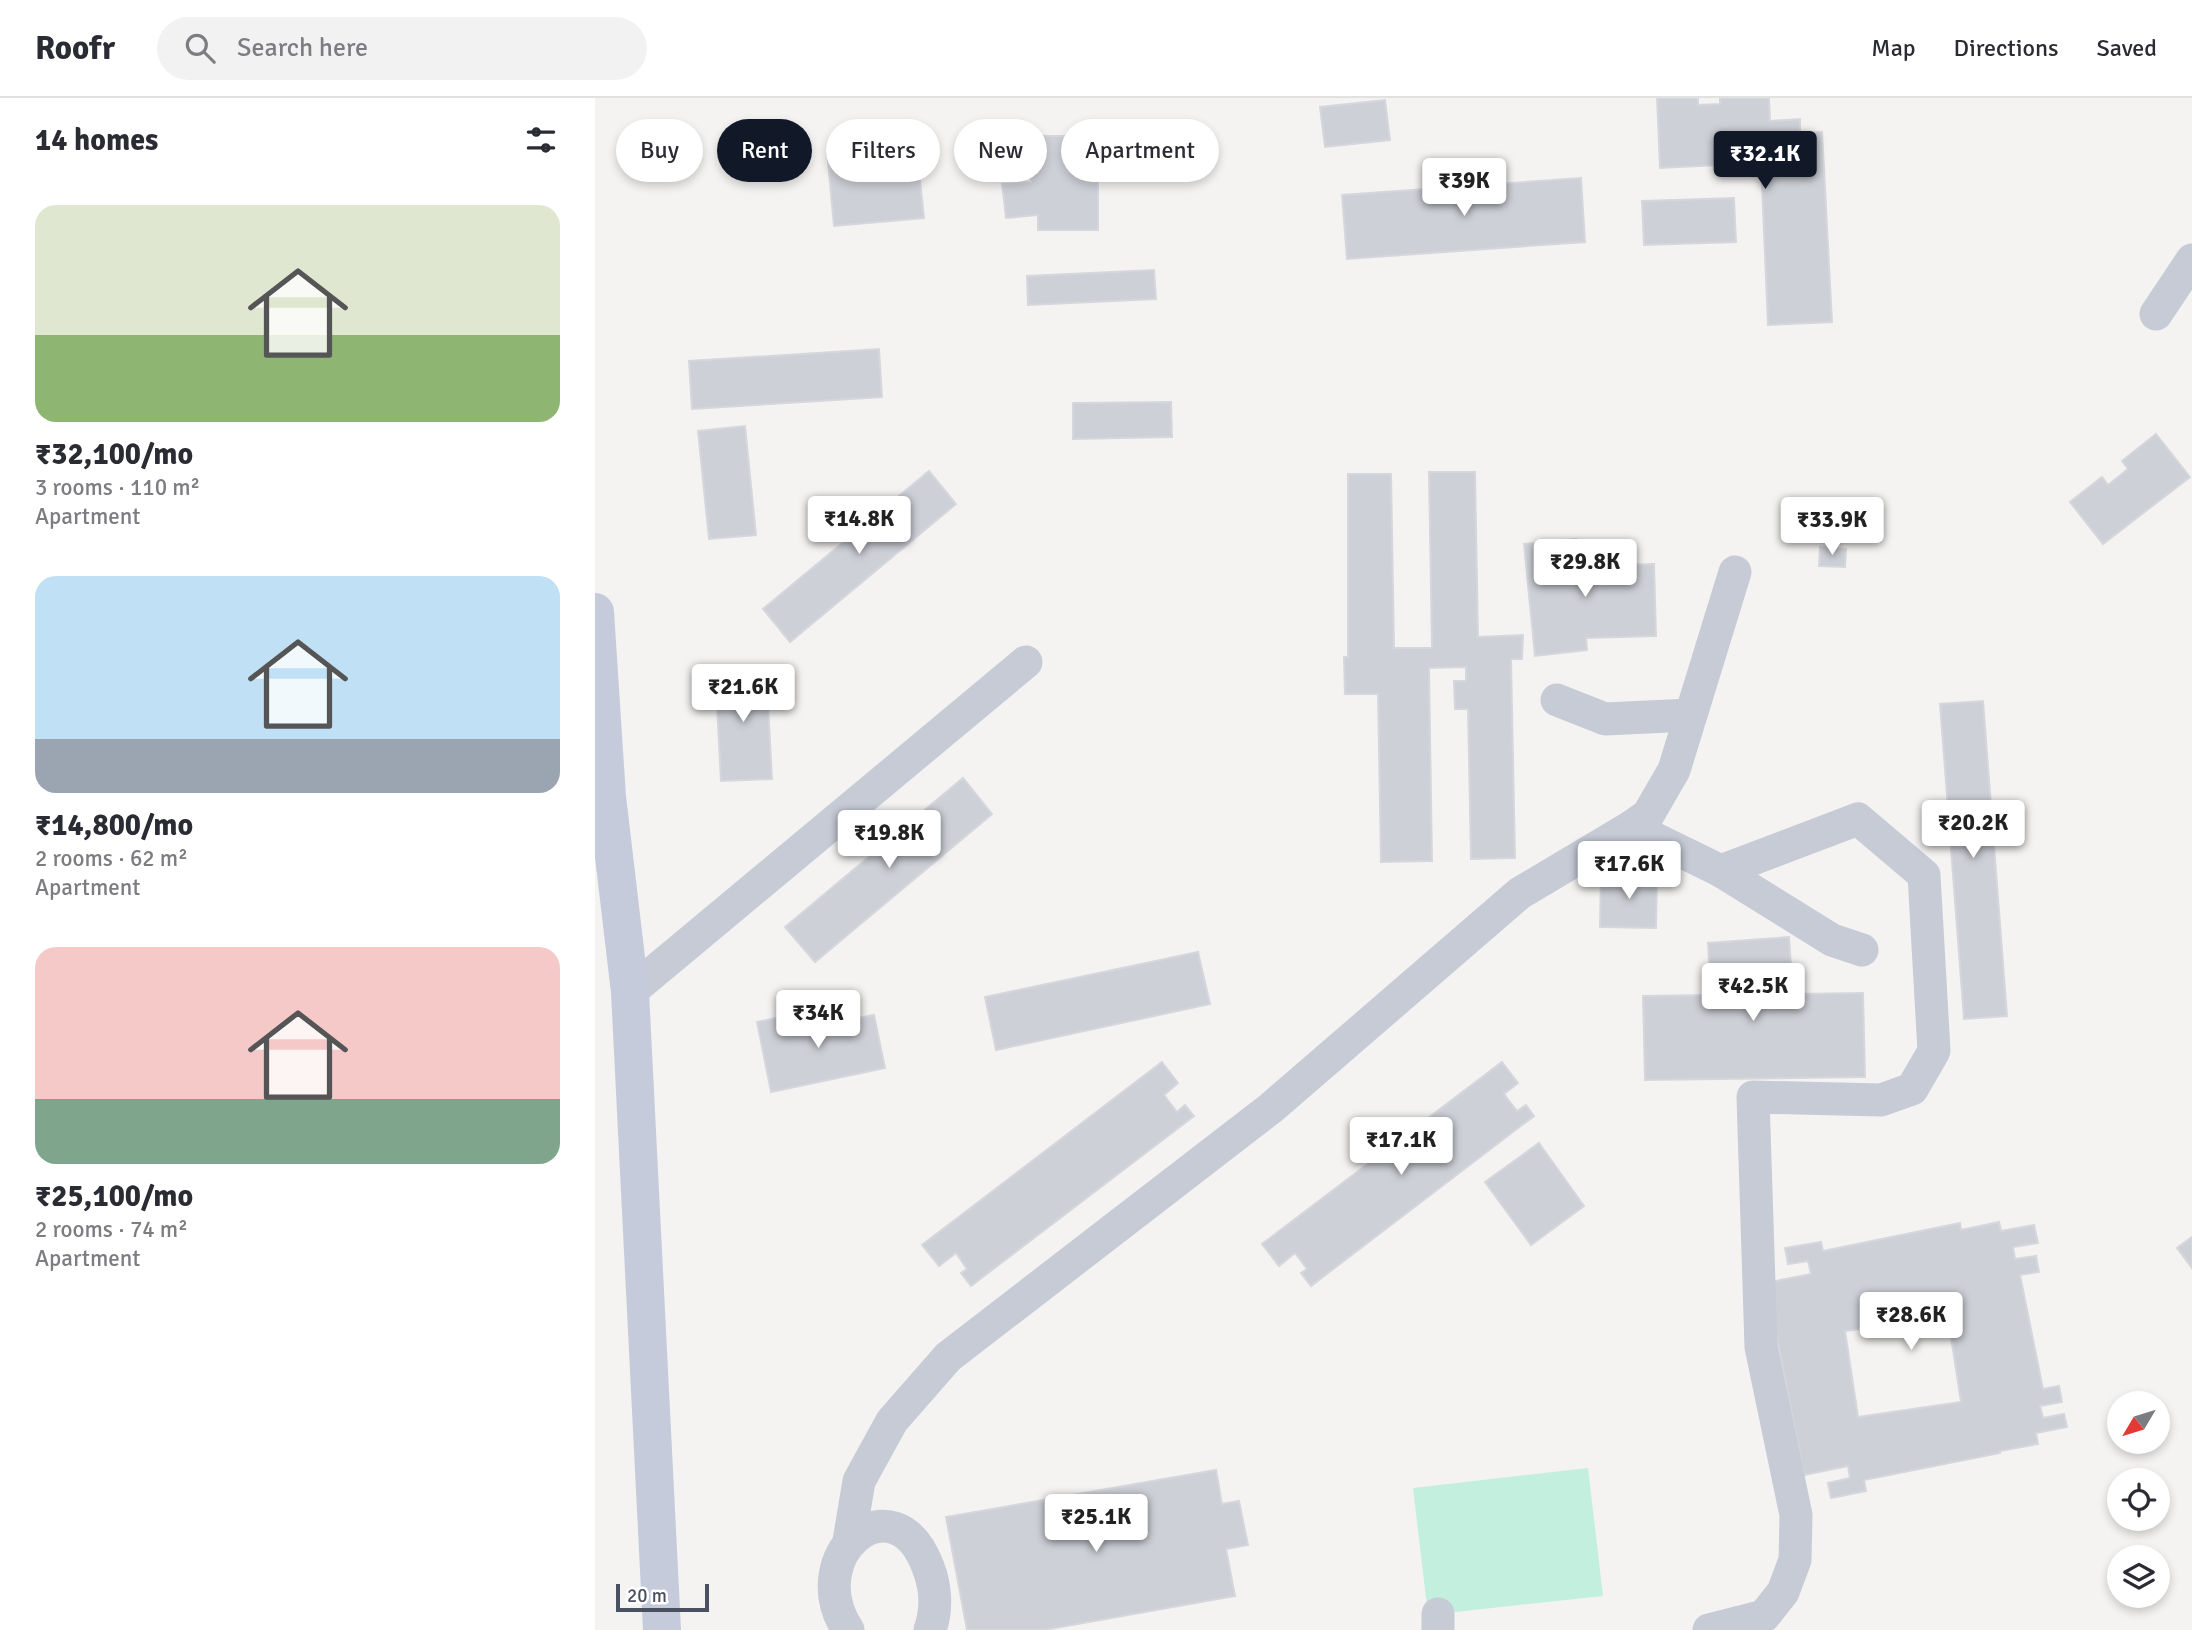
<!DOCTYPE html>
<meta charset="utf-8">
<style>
:root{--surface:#fff;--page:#f2f2f3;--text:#2b2b33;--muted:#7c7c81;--line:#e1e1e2;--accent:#111827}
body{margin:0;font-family:Signika,sans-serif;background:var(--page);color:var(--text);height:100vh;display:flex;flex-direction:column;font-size:26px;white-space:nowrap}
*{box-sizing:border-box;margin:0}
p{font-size:23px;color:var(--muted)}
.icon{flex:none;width:38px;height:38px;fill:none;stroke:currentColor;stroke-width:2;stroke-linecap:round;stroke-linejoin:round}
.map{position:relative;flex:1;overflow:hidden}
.details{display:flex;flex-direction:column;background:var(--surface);width:595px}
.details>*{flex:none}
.top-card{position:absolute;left:21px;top:21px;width:665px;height:63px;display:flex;gap:14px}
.needle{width:46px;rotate:232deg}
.fabs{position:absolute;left:1512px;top:1293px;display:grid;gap:14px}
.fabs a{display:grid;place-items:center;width:63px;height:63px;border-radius:50%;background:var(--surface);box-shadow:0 4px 10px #0003;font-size:35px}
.scale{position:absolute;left:21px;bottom:18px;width:93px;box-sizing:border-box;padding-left:7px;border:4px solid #4a505f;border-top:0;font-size:19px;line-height:24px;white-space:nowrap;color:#4a505f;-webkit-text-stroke:5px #fff;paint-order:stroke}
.price{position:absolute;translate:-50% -60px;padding:0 16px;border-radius:7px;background:#fff;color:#222;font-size:23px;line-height:46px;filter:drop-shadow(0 2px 4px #0008)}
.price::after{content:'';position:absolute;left:50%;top:42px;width:21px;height:16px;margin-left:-10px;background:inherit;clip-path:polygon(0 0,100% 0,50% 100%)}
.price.current{background:var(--accent);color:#fff}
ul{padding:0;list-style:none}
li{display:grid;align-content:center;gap:14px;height:371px;padding:0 35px}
li span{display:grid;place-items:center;height:217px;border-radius:21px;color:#555}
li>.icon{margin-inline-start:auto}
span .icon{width:126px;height:126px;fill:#fffc;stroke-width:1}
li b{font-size:30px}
h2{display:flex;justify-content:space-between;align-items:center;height:84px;padding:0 35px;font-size:30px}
.pill{padding:0 24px;border-radius:32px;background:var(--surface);box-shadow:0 4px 10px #0003;font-size:24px;line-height:63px}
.pill.current{background:var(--accent);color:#fff}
header{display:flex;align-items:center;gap:42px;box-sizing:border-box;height:98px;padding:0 35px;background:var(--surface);border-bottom:2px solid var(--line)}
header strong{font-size:33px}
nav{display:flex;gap:38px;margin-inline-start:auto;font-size:24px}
.search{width:490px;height:63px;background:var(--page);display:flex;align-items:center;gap:18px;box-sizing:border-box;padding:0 24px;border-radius:38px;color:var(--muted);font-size:26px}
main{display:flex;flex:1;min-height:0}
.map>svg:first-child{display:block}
.green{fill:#c3efde}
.building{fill:#ced0d7;stroke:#d6d7dd;stroke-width:2;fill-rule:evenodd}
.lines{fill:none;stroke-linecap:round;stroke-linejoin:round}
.street{stroke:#c6cbd6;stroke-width:33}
.secondary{stroke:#c5cbda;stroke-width:38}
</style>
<header>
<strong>Roofr</strong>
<div class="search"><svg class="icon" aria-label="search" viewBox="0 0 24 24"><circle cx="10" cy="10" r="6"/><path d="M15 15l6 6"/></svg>Search here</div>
<nav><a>Map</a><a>Directions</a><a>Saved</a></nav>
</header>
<main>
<section class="details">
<h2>14 homes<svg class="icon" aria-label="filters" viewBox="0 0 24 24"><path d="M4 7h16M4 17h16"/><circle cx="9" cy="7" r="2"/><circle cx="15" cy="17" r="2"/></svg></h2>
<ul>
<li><span style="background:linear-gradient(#dfe7d0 60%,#8fb573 0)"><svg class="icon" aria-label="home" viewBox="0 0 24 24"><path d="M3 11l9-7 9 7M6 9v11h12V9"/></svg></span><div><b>₹32,100/mo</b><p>3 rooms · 110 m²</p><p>Apartment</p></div></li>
<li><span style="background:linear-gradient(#bfe0f5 75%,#9aa5b1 0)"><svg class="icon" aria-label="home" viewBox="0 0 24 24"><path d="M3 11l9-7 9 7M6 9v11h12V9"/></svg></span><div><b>₹14,800/mo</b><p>2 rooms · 62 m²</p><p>Apartment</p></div></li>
<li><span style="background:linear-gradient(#f6c9c9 70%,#7fa58c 0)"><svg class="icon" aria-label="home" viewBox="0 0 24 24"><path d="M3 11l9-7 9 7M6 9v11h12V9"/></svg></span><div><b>₹25,100/mo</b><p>2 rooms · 74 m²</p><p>Apartment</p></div></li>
</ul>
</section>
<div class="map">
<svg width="1597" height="1532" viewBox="0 0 1597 1532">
<rect width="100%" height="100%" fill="#f4f3f2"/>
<path class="green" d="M993 1370 1008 1498 833 1517 818 1390Z"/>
<g class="building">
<path d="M1062 0H1103V7L1125 6V0H1174L1175 23 1205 21V35L1227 34 1237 224 1173 227 1166 65 1065 70Z"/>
<path d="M790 2 795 42 730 49 725 9Z"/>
<path d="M436 38H503V132H443V117L411 120 407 86 436 84Z"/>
<path d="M321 45 329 120 239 128 232 53Z"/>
<path d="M986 80 990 144 752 161 747 97Z"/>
<path d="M1139 100 1141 144 1049 147 1047 103Z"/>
<path d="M559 172 561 201 433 207 432 178Z"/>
<path d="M284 251 287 299 97 311 94 263Z"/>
<path d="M576 304 577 339 478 341V305Z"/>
<path d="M150 328 161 437 114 441 103 333Z"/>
<path d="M1561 336 1595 379 1508 446 1475 404 1507 379 1513 387 1533 371 1527 363Z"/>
<path d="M334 373 361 406 195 544 168 511Z"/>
<path d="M834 374H880L883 539 928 537 927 561H916L920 760 876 761 873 611H860L859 583H871V569L834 570 837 763 786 764 783 596H750L749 559H753V376H796L799 550H837Z"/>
<path d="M981 441 984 468 1059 466 1061 538 991 540 992 552 940 558 929 446Z"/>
<path d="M1225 449 1251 451 1250 469 1224 468Z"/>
<path d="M171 569 177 681 126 683 120 571Z"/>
<path d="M1388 603 1412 918 1369 921 1345 606Z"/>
<path d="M368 680 397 716 220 864 190 829Z"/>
<path d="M1006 776H1062L1061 830 1005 829Z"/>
<path d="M1194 839 1198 896 1268 895 1270 979 1050 982 1048 898 1116 897 1113 845Z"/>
<path d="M603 854 615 906 401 952 390 899Z"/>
<path d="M210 914 214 930 279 917 290 970 176 994 162 924Z"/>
<path d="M567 964 583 985 569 997 582 1014 590 1007 599 1018 376 1188 366 1175 372 1171 361 1155 344 1168 327 1147Z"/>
<path d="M907 964 923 985 909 996 922 1013 931 1007 939 1018 716 1188 706 1175 712 1171 700 1155 684 1168 667 1146Z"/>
<path d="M944 1045 989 1108 936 1147 890 1084Z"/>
<path d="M1404 1124 1406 1133 1439 1127 1443 1145 1418 1149 1420 1161 1441 1158 1444 1174 1425 1177 1448 1291 1464 1288 1467 1304 1445 1308 1448 1320 1469 1316 1472 1329 1441 1335 1443 1346 1405 1353V1355L1269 1382 1271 1393 1236 1400 1233 1385 1255 1380 1253 1368 1209 1377 1171 1185 1216 1176 1213 1163 1193 1166 1190 1150 1226 1144 1228 1153 1365 1125 1366 1132ZM1353 1219 1366 1304 1263 1319 1250 1233Z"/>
<path d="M1597 1139V1170L1582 1150Z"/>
<path d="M621 1372 627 1406 644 1403 653 1447 631 1451 640 1498 449 1532H372L351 1419Z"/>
</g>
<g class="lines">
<g class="street">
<path d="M1561 216 1597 162"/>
<path d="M962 602 1010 621 1095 617"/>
<path d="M1036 729 1053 717 1079 672 1140 474"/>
<path d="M1126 773 1237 842 1267 852"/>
<path d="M35 894 431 564"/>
<path d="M254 1443 264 1383 297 1323 353 1259 676 1010 925 795 1036 729 1126 773 1263 721 1329 777 1339 953 1317 991 1286 1002 1158 999 1166 1249 1201 1417 1200 1462 1188 1494 1169 1518 1114 1532"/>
<path d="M253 1532C204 1457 299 1378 333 1469 341 1489 342 1512 335 1532"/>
<path d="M843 1532V1516"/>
</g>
<path class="secondary" d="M0 514 12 699 35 894 67 1532"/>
</g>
</svg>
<div class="fabs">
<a><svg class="needle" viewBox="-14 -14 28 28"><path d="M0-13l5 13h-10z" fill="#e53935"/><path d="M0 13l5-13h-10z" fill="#7c7c81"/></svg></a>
<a><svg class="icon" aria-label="locate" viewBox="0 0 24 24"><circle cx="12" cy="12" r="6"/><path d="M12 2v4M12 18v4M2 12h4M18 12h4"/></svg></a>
<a><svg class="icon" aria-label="layers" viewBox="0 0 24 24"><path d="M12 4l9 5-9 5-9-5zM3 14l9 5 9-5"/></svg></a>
</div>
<div class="scale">20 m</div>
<b class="price current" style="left:1170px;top:93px">₹32.1K</b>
<b class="price" style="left:869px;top:120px">₹39K</b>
<b class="price" style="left:264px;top:458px">₹14.8K</b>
<b class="price" style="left:1237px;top:459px">₹33.9K</b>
<b class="price" style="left:990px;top:501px">₹29.8K</b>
<b class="price" style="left:148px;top:626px">₹21.6K</b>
<b class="price" style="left:1378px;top:762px">₹20.2K</b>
<b class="price" style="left:294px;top:772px">₹19.8K</b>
<b class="price" style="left:1034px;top:803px">₹17.6K</b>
<b class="price" style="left:1158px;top:925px">₹42.5K</b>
<b class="price" style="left:223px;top:952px">₹34K</b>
<b class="price" style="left:806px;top:1079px">₹17.1K</b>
<b class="price" style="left:1316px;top:1254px">₹28.6K</b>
<b class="price" style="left:501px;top:1456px">₹25.1K</b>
<div class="top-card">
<a class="pill">Buy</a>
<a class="pill current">Rent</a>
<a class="pill">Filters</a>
<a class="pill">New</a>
<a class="pill">Apartment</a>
</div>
</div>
</main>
